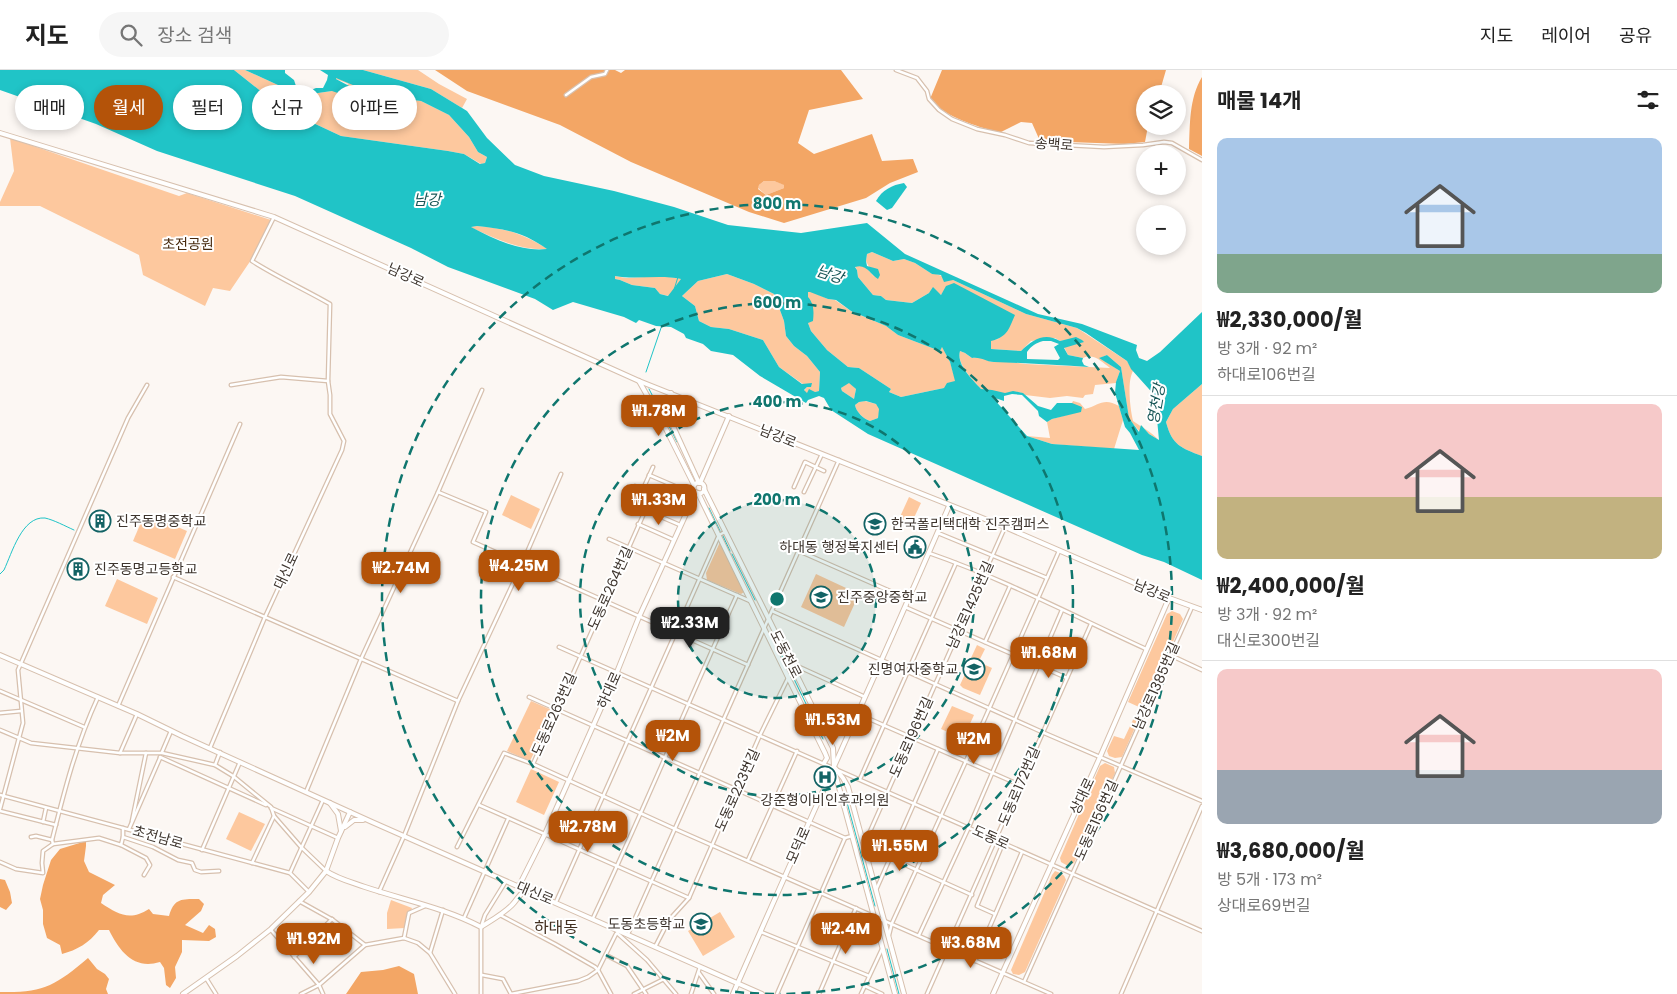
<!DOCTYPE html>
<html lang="ko">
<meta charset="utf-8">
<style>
:root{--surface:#fff;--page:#f6f6f6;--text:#222;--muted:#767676;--line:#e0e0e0;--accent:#b45309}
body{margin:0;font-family:Poppins,"Noto Sans KR",sans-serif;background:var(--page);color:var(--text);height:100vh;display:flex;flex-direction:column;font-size:19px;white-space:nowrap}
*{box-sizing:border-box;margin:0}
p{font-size:16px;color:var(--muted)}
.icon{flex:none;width:28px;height:28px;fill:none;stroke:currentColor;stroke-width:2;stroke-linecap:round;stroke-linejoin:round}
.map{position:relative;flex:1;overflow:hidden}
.sheet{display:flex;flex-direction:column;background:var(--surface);width:475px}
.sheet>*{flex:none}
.top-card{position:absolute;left:15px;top:15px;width:475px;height:45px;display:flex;gap:10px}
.buttons{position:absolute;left:1136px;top:15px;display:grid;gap:10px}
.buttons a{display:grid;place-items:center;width:50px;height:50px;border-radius:50%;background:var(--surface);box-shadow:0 2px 8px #0003;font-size:25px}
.price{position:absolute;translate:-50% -42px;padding:0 11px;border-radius:10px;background:var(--accent);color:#fff;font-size:16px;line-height:32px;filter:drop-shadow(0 1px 2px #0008)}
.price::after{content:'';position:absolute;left:50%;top:30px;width:15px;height:11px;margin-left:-8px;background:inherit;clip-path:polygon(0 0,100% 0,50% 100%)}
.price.current{background:#222;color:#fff}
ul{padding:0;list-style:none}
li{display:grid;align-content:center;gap:10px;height:265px;padding:0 15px}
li+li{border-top:1px solid var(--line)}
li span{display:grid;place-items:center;height:155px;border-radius:10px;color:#555}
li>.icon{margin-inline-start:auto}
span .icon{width:90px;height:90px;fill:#fffc;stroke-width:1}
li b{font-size:21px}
h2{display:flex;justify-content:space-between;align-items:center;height:60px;padding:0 15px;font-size:21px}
.chip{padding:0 18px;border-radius:22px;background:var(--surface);box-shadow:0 2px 8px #0003;font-size:18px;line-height:45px}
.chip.current{background:var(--accent);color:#fff}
header{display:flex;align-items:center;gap:30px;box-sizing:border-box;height:70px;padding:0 25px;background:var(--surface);border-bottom:1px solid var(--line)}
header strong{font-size:24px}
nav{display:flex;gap:28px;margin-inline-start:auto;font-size:18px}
.search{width:350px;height:45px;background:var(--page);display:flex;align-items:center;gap:12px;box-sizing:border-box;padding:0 18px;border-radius:28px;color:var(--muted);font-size:19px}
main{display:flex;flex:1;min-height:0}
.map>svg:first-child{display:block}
.green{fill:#fdc89e}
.forest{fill:#f3a665;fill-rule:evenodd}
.water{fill:#20c4c7;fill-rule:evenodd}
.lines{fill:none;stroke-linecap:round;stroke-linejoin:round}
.stream{stroke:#20c4c7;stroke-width:1}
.street-casing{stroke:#d7c0ae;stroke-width:5}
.secondary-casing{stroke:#d7c0ae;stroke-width:6}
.street{stroke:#fff;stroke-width:2.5}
.secondary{stroke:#fff;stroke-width:4}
.ring{fill:none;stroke:#0f766e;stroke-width:2.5;stroke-dasharray:9 6}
.labels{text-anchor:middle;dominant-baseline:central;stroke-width:4;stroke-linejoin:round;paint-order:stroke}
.street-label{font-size:14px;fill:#3e352e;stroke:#fff}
.park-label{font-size:14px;fill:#482a0e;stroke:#fff}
.poi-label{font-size:14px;fill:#3e352e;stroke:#fff;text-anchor:start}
.water-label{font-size:15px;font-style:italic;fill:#195758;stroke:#fff}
.quarter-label{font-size:16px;fill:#433122;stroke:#fff}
.centre{fill:#0f766e;stroke:#fff;stroke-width:2.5}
.ring-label{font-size:15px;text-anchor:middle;font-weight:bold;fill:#0f766e;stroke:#fff;stroke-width:4;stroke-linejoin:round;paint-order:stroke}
</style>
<header>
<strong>지도</strong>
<div class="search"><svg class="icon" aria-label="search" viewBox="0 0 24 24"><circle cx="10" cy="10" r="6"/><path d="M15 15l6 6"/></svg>장소 검색</div>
<nav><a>지도</a><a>레이어</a><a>공유</a></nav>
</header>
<main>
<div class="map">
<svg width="1202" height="924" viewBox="0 0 1202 924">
<rect width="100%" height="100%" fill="#fcf7f3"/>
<g class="green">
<path d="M234 0H245L304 27 318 23 332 21 349 14 336 9 335 7 379 26 421 31 449 45 469 67 478 82 487 87 485 93 481 94 464 84 448 81 341 66 296 45 263 23Z"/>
<path d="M363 0H418L439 14 467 29 462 38 431 19Z"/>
<path d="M10 68 179 126 187 123 271 150 251 190 230 221 213 218 205 236 143 205 139 185 40 136H0V132L14 101Z"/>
<path d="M764 111H774L785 115 784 118 766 125 758 118 759 115Z"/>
<path d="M477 156C509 159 520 163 548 179 519 181 495 168 470 157Z"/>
<path d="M872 182 893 191 904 189 915 193 932 204H936L953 210 1026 244 1077 258 1127 291 1133 301C1127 312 1130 338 1133 351 1142 357 1151 362 1159 370L1149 364 1142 356 1140 362 1129 349 1121 297 1107 285 1100 288 1120 301 1116 313 1095 315 1093 324 1085 325 1083 328 1067 326 1050 328 1025 325C1018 320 1014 323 1006 323 999 324 988 320 981 319 973 310 956 294 960 281L965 283 972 288 981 287 991 292H1009L1026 294 1110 298C1102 292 1094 283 1083 288L1068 285 1064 277 1083 272 1068 270 1060 271 1055 268 1031 271 1021 281 991 279V270L999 269 946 218 941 225 936 221 929 223 912 233 886 230 881 226 873 225 858 207 857 200 855 196C863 193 869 200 874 207L866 191 867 184Z"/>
<path d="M727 204 754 214 774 224 784 251 786 266 794 276 807 286 820 302 819 321 807 324 804 321 807 317 779 297 763 270 729 259 711 257 699 251 695 236 682 226 698 211Z"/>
<path d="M615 206 626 208 663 206 682 209 669 226 660 224 655 218 632 215 620 210 615 209Z"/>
<path d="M810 221 828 229 835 230 851 241 886 256 898 265 940 281 942 276 950 292 956 312 944 318 901 327 889 322 891 319 859 298 848 297 827 280 811 261 808 253V222Z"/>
<path d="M849 312 856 319 854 329 842 321 841 318Z"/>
<path d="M1202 314V386C1181 378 1172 375 1166 352L1173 339Z"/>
<path d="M865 331 876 334 880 339 878 348 870 351C864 349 856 342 855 335L859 332Z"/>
<path d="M1073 331 1080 333 1085 339C1099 335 1104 327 1119 336L1123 350 1114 379 1052 374 1027 366 1050 368 1047 352 1052 349 1081 341 1057 333H1072Z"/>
<path d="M511 425 540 439 531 459 502 445Z"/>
<path d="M909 427 921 433 911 454 899 449Z"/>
<path d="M145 443 187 461 175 489 133 471Z"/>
<path d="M720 472 744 522 741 524 707 510 706 503Z"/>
<path d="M816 504 859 524 844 557 801 537Z"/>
<path d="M117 509 158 528 147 554 105 536Z"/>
<path d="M1172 541 1180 544 1183 549 1122 687 1115 688 1109 686 1107 681 1114 666 1124 669 1139 637 1128 632 1167 544Z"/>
<path d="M977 575 985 579 979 591 971 588Z"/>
<path d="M972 589 992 598 980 625 963 618 960 615Z"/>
<path d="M531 631 554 641 530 691 507 681Z"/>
<path d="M952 636 974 645 963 669 941 659Z"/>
<path d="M1105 693 1114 697 1115 703 1074 793 1068 796 1061 792 1060 788 1100 696Z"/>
<path d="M531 699 559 712 544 745 516 732Z"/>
<path d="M239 742 265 754 251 781 226 769Z"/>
<path d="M1055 801C1061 803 1064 804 1066 810L1025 902 1019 905 1013 904 1011 900 1052 805Z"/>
<path d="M391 830 412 838 405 858 387 859V843Z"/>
<path d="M720 842 735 867 703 886 688 861Z"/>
</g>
<g class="forest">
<path d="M435 0H615L621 3 625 0H841L863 29 809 40 798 73 814 84 872 64 882 91 913 89 918 102 890 113 866 128 784 153 749 142 631 92 560 55 467 21ZM764 111H774L784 115V118L766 125 758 119 759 115Z"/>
<path d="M942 0H1166L1159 24H1145V56H1148L1145 72 1125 74 1040 71 1032 53 1021 52 999 63C975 55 948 49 930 29Z"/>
<path d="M1202 7V86L1189 79C1190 55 1189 28 1202 7Z"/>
<path d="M86 771V776L84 791 89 802 115 815 103 825 101 833C119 845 130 851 149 839L153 844 169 846C174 828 182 829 199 829L204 834 201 841 185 855 203 863 209 855 215 859 216 867 209 871 182 870V882L175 897 176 908 170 918 166 915 164 898 160 892C134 900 120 882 109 860H99C89 873 77 880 62 884L60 875 47 868 43 854V840L40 829 43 815 51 790 60 779Z"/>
<path d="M0 809 5 810 10 822 12 833 6 840 0 837Z"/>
<path d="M88 888 97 899 105 904 109 909 106 919 108 924H0V922C43 923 55 916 88 888Z"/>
<path d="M399 896 414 904 418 924H346L361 902 383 900Z"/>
</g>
<g class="water">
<path d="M0 0H234L263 23 296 45 341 66 448 81 464 84 480 94 485 93 487 87 478 82 469 67 449 45 421 31 379 26 336 8V9L351 17 352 28 332 21 318 23 304 27 245 0H285V3L294 10 297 19 303 23 316 18H323L327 10 328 5 320 0H363L431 19 467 41 487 68 515 95 544 106 614 121 674 137 728 155 801 163 867 153 905 184 1038 244 1082 254 1137 275 1136 280 1139 288 1147 291 1160 282 1202 242V314L1173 339 1166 352C1172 375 1181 378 1202 386V510L1164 492 1142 485 868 364 831 340 824 328 819 326 808 330 806 333 760 306 733 285 711 281 703 274 686 268 684 264 671 257 656 256 639 250 636 253 624 247 573 232 553 240 535 229 448 197 411 178 295 126 157 81 96 54 0 20ZM477 156C505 159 523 162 547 179 520 182 494 169 471 157ZM872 182 893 191 904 189 915 193 932 204 941 205 944 212 953 210 1026 244 1077 258 1086 263 1127 291 1131 299 1157 328 1161 323H1167L1157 349 1159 370 1149 364 1141 355 1139 362 1129 348 1121 297 1107 285 1099 288 1120 301 1116 312 1115 323 1125 357 1130 363 1139 380 1052 374 1027 366 992 327 1004 331V326L1012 324 1022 325 1038 341 1039 346 1047 352 1052 349 1081 342 1082 337 1072 333H1057L1051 340 1038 336 1023 323 1013 321 1005 323 992 320 981 319C973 310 956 295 960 281L965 283 972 288C983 287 985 292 994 292 1026 293 1057 295 1089 297L1084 295 1082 291 1083 288 1068 285 1064 278 1084 272 1082 270 1076 267 1060 271C1044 262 1033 270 1021 281L991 279V271C1008 267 1009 258 1015 245L954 213 946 216 941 225 933 217 929 223 912 233 886 230 881 226 873 225 858 207 857 200 855 197C866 193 870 204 878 209L880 205 878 199 867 196 866 191 867 184ZM727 204 754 214 774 224 784 251 786 266 794 276 807 286 820 302 819 321 815 322 809 319 807 323 804 320 807 317H811L812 313 802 314 779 297 763 270 729 259 711 257 699 251 695 236 682 226 698 211ZM615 206C637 210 660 204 681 209L668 226 660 224 655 218 632 215 620 210 615 209ZM810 222 828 229 836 230 851 241 886 256 898 265 940 281 942 277 950 292 955 311 947 313 944 318 901 327 889 322 891 319 859 298 848 297 827 280 811 261 808 253 813 251C814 241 814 234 808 227V222ZM1043 271H1051L1059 274 1054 277 1060 288 1058 290 1027 289V282C1031 276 1036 273 1043 271ZM849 313 856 319 854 329 842 321 841 318ZM866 331 876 334 879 339 878 348 870 351C864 349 856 342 855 335L859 332Z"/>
<path d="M904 113 907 117 892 138 887 140 876 131C882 120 892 115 904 113Z"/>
</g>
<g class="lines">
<g class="stream">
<path d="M673 223 678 207"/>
<path d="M646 302 662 255"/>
<path d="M649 319 661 342"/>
<path d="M664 346 677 372"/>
<path d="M709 438 720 461"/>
<path d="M723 466 730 481"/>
<path d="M732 484 755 530"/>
<path d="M0 504 4 500C12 483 22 446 45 448 54 450 65 456 74 460"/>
<path d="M778 578 788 598"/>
<path d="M794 609 823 669"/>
<path d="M845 725 875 836"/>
<path d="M887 879 899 924"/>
</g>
<g class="street-casing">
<g id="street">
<path d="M896 0 917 8 927 21 929 29 939 40 952 49 977 59 1005 65 1029 73 1104 77 1143 75 1164 72 1172 73 1202 90"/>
<path d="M566 25 591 7 605 4 607 0"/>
<path d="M231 315 281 307 328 311"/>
<path d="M649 405 684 420 678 434"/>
<path d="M635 416 688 439"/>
<path d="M794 417 805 392 824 401"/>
<path d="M643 419 653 397"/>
<path d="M438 422 486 442 473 472 748 595"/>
<path d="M804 422 822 384"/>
<path d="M653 423 533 694 675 759 1051 924"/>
<path d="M645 440 680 455"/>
<path d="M638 454 674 470"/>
<path d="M938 463 1047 508"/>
<path d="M609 469 750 531"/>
<path d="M799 481 908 529"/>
<path d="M929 483C1004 509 1074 546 1146 579"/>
<path d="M173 507 458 631"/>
<path d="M905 537 1067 608"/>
<path d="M772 541 1042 662 1202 731"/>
<path d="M985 572 1010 516"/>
<path d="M559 577 1202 861"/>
<path d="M1170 585 1202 600"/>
<path d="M0 621 84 657"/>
<path d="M529 627 845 768"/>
<path d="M118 636 240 354"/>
<path d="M0 643 21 641"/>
<path d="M858 644 1020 715"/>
<path d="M0 660 31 673 120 683H162L215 695 233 706 271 737 274 746 301 777 326 801"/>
<path d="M210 678 265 547 342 380 344 371 330 344V325L328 311 330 234C304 219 277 207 252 191L274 147"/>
<path d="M162 682 171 661"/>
<path d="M120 683 137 644"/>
<path d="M160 687 266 735"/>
<path d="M215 695 220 682"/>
<path d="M860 709 956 493"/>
<path d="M306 722 361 589 438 422 482 320"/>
<path d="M0 725 290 803 309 822"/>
<path d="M479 735 689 828"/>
<path d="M271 738 338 768"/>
<path d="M0 739 23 653 18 600 128 348 147 315"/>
<path d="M0 741 56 755"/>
<path d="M132 751 146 683"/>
<path d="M43 752 46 738"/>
<path d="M123 758V767L153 777 178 790 192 793 195 800 201 802 219 801"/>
<path d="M129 759 160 688"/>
<path d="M31 767 36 766 52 770"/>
<path d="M53 774 99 768 121 775 123 767"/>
<path d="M121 775 146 788 150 795 144 805"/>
<path d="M864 775 1005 457"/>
<path d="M457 777 504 683 533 694"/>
<path d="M202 780 240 692"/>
<path d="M890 788 972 825"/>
<path d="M748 790 797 681"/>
<path d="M0 792 16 799 43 803 42 793 43 781 53 774 52 770C65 718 76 675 98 627"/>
<path d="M252 793 274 746"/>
<path d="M290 803 323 730"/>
<path d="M876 820 938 679"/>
<path d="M379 822 404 766 458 631 522 494 561 404"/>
<path d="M299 831 333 850 365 875"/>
<path d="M556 832 719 465 725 462"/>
<path d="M995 844 977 836 1003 773"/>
<path d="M500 845 555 874 595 897 598 900 611 924"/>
<path d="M464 848 508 749"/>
<path d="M593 848C643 742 688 632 737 525"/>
<path d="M271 860 319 915 301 924"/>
<path d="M761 862 869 906"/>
<path d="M617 863 647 890 676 924"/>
<path d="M628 864 839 390"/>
<path d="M889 865 892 853 966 691 1059 481"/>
<path d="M919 865 969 757 1062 540"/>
<path d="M404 868 409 843 425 836"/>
<path d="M655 877 669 850 689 828 760 665 793 598 797 596 865 627"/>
<path d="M430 883 455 924"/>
<path d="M606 885 627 896 646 924"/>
<path d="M294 887 332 849"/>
<path d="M975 891 1022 782"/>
<path d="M598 900 616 864"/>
<path d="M699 903 714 924"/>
<path d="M482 905 503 909 511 924"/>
<path d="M206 908 216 924"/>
<path d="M1024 912 1192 537"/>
<path d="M865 916 882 924"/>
<path d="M323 924 319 915 365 875 404 868 418 873 430 883 443 840"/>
<path d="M481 924V857L485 845 506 811"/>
<path d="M511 924 578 911 588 907 598 900"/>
<path d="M634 924 664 909"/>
<path d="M691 924 700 897"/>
<path d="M777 924 845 768 852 766"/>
<path d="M819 924 856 838"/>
<path d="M861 924 882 879"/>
<path d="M927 924 1091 554"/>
<path d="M1121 924 1202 736"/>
</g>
</g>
<g class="secondary-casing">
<g id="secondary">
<path d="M0 63 274 147 639 311 1005 457 1169 528 1202 540"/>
<path d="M639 311 666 359 694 415"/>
<path d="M671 323 667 343 699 413"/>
<circle cx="699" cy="418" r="5.5"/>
<path d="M700 413 729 346"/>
<path d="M704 419 833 678 834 697 843 708 848 717 904 924"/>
<path d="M698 423 825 683 827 688 824 693"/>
<path d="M0 585 137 644 182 666 372 752 762 924"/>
<path d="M834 699 895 924"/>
<path d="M330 733 338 744 341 761"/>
<path d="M345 757 354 750H363"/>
<path d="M326 801C338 809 351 812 365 817 404 830 445 838 481 857 492 850 503 844 512 835 518 829 518 825 526 820"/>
<path d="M519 816 545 764 617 602 639 547 696 422"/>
<path d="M183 924 237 886 271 859 309 822 326 801 338 768 350 742"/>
<path d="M733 924C804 761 879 599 949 436"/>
<path d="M993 924 1100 687 1169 528"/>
</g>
</g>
<use href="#street" class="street"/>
<use href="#secondary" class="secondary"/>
</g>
<circle cx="777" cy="529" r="99" fill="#0f766e" fill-opacity=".12"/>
<g class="ring">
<circle cx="777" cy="529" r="99"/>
<circle cx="777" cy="529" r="197"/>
<circle cx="777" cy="529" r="296"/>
<path d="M774 924A395 395 0 1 1 780 924"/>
</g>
<defs>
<g id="building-ring" transform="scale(1.125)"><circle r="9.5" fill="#fff" stroke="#136365" stroke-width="1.5"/><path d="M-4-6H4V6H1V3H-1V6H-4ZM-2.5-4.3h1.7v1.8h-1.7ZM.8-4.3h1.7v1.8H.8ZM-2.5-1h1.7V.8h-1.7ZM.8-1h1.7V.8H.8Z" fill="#136365"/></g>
<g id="university-ring" transform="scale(1.125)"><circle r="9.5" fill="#fff" stroke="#136365" stroke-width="1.5"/><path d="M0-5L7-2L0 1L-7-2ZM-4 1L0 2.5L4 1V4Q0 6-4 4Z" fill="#136365"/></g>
<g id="civic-ring" transform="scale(1.125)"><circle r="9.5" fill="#fff" stroke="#136365" stroke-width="1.5"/><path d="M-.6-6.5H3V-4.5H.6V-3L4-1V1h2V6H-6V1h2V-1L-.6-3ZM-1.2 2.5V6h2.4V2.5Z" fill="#136365"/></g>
<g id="school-ring" transform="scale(1.125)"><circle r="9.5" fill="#fff" stroke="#136365" stroke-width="1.5"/><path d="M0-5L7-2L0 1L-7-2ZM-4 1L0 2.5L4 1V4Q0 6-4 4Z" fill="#136365"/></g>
<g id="hospital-ring" transform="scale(1.125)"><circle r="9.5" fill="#fff" stroke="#136365" stroke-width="1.5"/><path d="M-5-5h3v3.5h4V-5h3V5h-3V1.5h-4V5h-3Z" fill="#136365"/></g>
</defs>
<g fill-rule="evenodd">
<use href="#building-ring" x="100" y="451"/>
<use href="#university-ring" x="875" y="454"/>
<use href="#civic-ring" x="915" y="477"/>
<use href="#building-ring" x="78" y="499"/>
<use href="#school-ring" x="821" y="527"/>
<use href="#school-ring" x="974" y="599"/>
<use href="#hospital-ring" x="825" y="707"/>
<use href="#school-ring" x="701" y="854"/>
</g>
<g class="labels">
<g class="street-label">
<text transform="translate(1054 74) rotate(4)">송백로</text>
<text transform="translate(406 205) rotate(24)">남강로</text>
<text transform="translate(778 366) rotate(22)">남강로</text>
<text transform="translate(286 501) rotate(-65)">대신로</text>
<text transform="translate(610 518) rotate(-66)">도동로264번길</text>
<text transform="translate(1152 521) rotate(23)">남강로</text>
<text transform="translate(970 535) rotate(-66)">남강로1425번길</text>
<text transform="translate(786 584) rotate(63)">도동천로</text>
<text transform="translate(1156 616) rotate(-66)">남강로1385번길</text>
<text transform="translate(609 620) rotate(-66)">하대로</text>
<text transform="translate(554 644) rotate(-66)">도동로263번길</text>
<text transform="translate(911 667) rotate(-66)">도동로196번길</text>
<text transform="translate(1019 716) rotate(-67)">도동로172번길</text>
<text transform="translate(737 720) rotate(-66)">도동로223번길</text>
<text transform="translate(1082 726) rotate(-65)">상대로</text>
<text transform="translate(1096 750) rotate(-66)">도동로156번길</text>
<text transform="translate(158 767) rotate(16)">초전남로</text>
<text transform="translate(991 767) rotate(24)">도동로</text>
<text transform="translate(798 775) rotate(-66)">모덕로</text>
<text transform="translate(535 823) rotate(23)">대신로</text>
</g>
<g class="park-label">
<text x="188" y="174">초전공원</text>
</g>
<g class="poi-label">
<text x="116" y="451">진주동명중학교</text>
<text x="891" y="454">한국폴리택대학 진주캠퍼스</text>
<text x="899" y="477" text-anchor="end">하대동 행정복지센터</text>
<text x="94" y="499">진주동명고등학교</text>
<text x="837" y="527">진주중앙중학교</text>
<text x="958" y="599" text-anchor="end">진명여자중학교</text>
<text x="825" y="730" text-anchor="middle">강준형이비인후과의원</text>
<text x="685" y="854" text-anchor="end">도동초등학교</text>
</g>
<g class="water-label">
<text x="427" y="129">남강</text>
<text transform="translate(830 204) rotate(18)">남강</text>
<text transform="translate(1156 334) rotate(-80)">영천강</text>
</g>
<g class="quarter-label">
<text x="556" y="857">하대동</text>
</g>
</g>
<circle cx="777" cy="529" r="8" class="centre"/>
<g class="ring-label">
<text x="777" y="139">800 m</text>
<text x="777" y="238">600 m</text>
<text x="777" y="337">400 m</text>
<text x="777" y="435">200 m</text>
</g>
</svg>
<div class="buttons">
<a><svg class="icon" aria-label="layers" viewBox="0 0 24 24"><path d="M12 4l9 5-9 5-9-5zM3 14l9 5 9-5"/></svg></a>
<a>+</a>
<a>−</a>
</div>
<b class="price" style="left:659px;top:367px">₩1.78M</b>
<b class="price" style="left:659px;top:456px">₩1.33M</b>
<b class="price" style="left:519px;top:522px">₩4.25M</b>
<b class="price" style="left:401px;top:524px">₩2.74M</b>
<b class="price current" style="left:690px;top:579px">₩2.33M</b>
<b class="price" style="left:1049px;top:609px">₩1.68M</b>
<b class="price" style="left:833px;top:676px">₩1.53M</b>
<b class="price" style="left:673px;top:692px">₩2M</b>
<b class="price" style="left:974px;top:695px">₩2M</b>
<b class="price" style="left:588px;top:783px">₩2.78M</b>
<b class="price" style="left:900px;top:802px">₩1.55M</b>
<b class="price" style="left:846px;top:885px">₩2.4M</b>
<b class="price" style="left:314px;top:895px">₩1.92M</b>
<b class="price" style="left:971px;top:899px">₩3.68M</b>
<div class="top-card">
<a class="chip">매매</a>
<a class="chip current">월세</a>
<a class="chip">필터</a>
<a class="chip">신규</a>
<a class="chip">아파트</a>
</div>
</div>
<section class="sheet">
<h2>매물 14개<svg class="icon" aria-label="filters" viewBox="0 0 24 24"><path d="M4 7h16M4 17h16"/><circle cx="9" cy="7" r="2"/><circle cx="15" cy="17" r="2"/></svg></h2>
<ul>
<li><span style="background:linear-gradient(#a9c7e8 75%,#7fa58c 0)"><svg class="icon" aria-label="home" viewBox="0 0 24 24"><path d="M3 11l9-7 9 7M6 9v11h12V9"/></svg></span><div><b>₩2,330,000/월</b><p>방 3개 · 92 m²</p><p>하대로106번길</p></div></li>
<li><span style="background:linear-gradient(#f6c9c9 60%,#c2b280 0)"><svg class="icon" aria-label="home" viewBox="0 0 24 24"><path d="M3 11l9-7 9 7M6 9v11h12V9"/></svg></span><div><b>₩2,400,000/월</b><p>방 3개 · 92 m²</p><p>대신로300번길</p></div></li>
<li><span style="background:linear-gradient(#f6c9c9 65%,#9aa5b1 0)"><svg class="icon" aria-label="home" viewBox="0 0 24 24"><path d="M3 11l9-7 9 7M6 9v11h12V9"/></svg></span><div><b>₩3,680,000/월</b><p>방 5개 · 173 m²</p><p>상대로69번길</p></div></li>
</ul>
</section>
</main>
